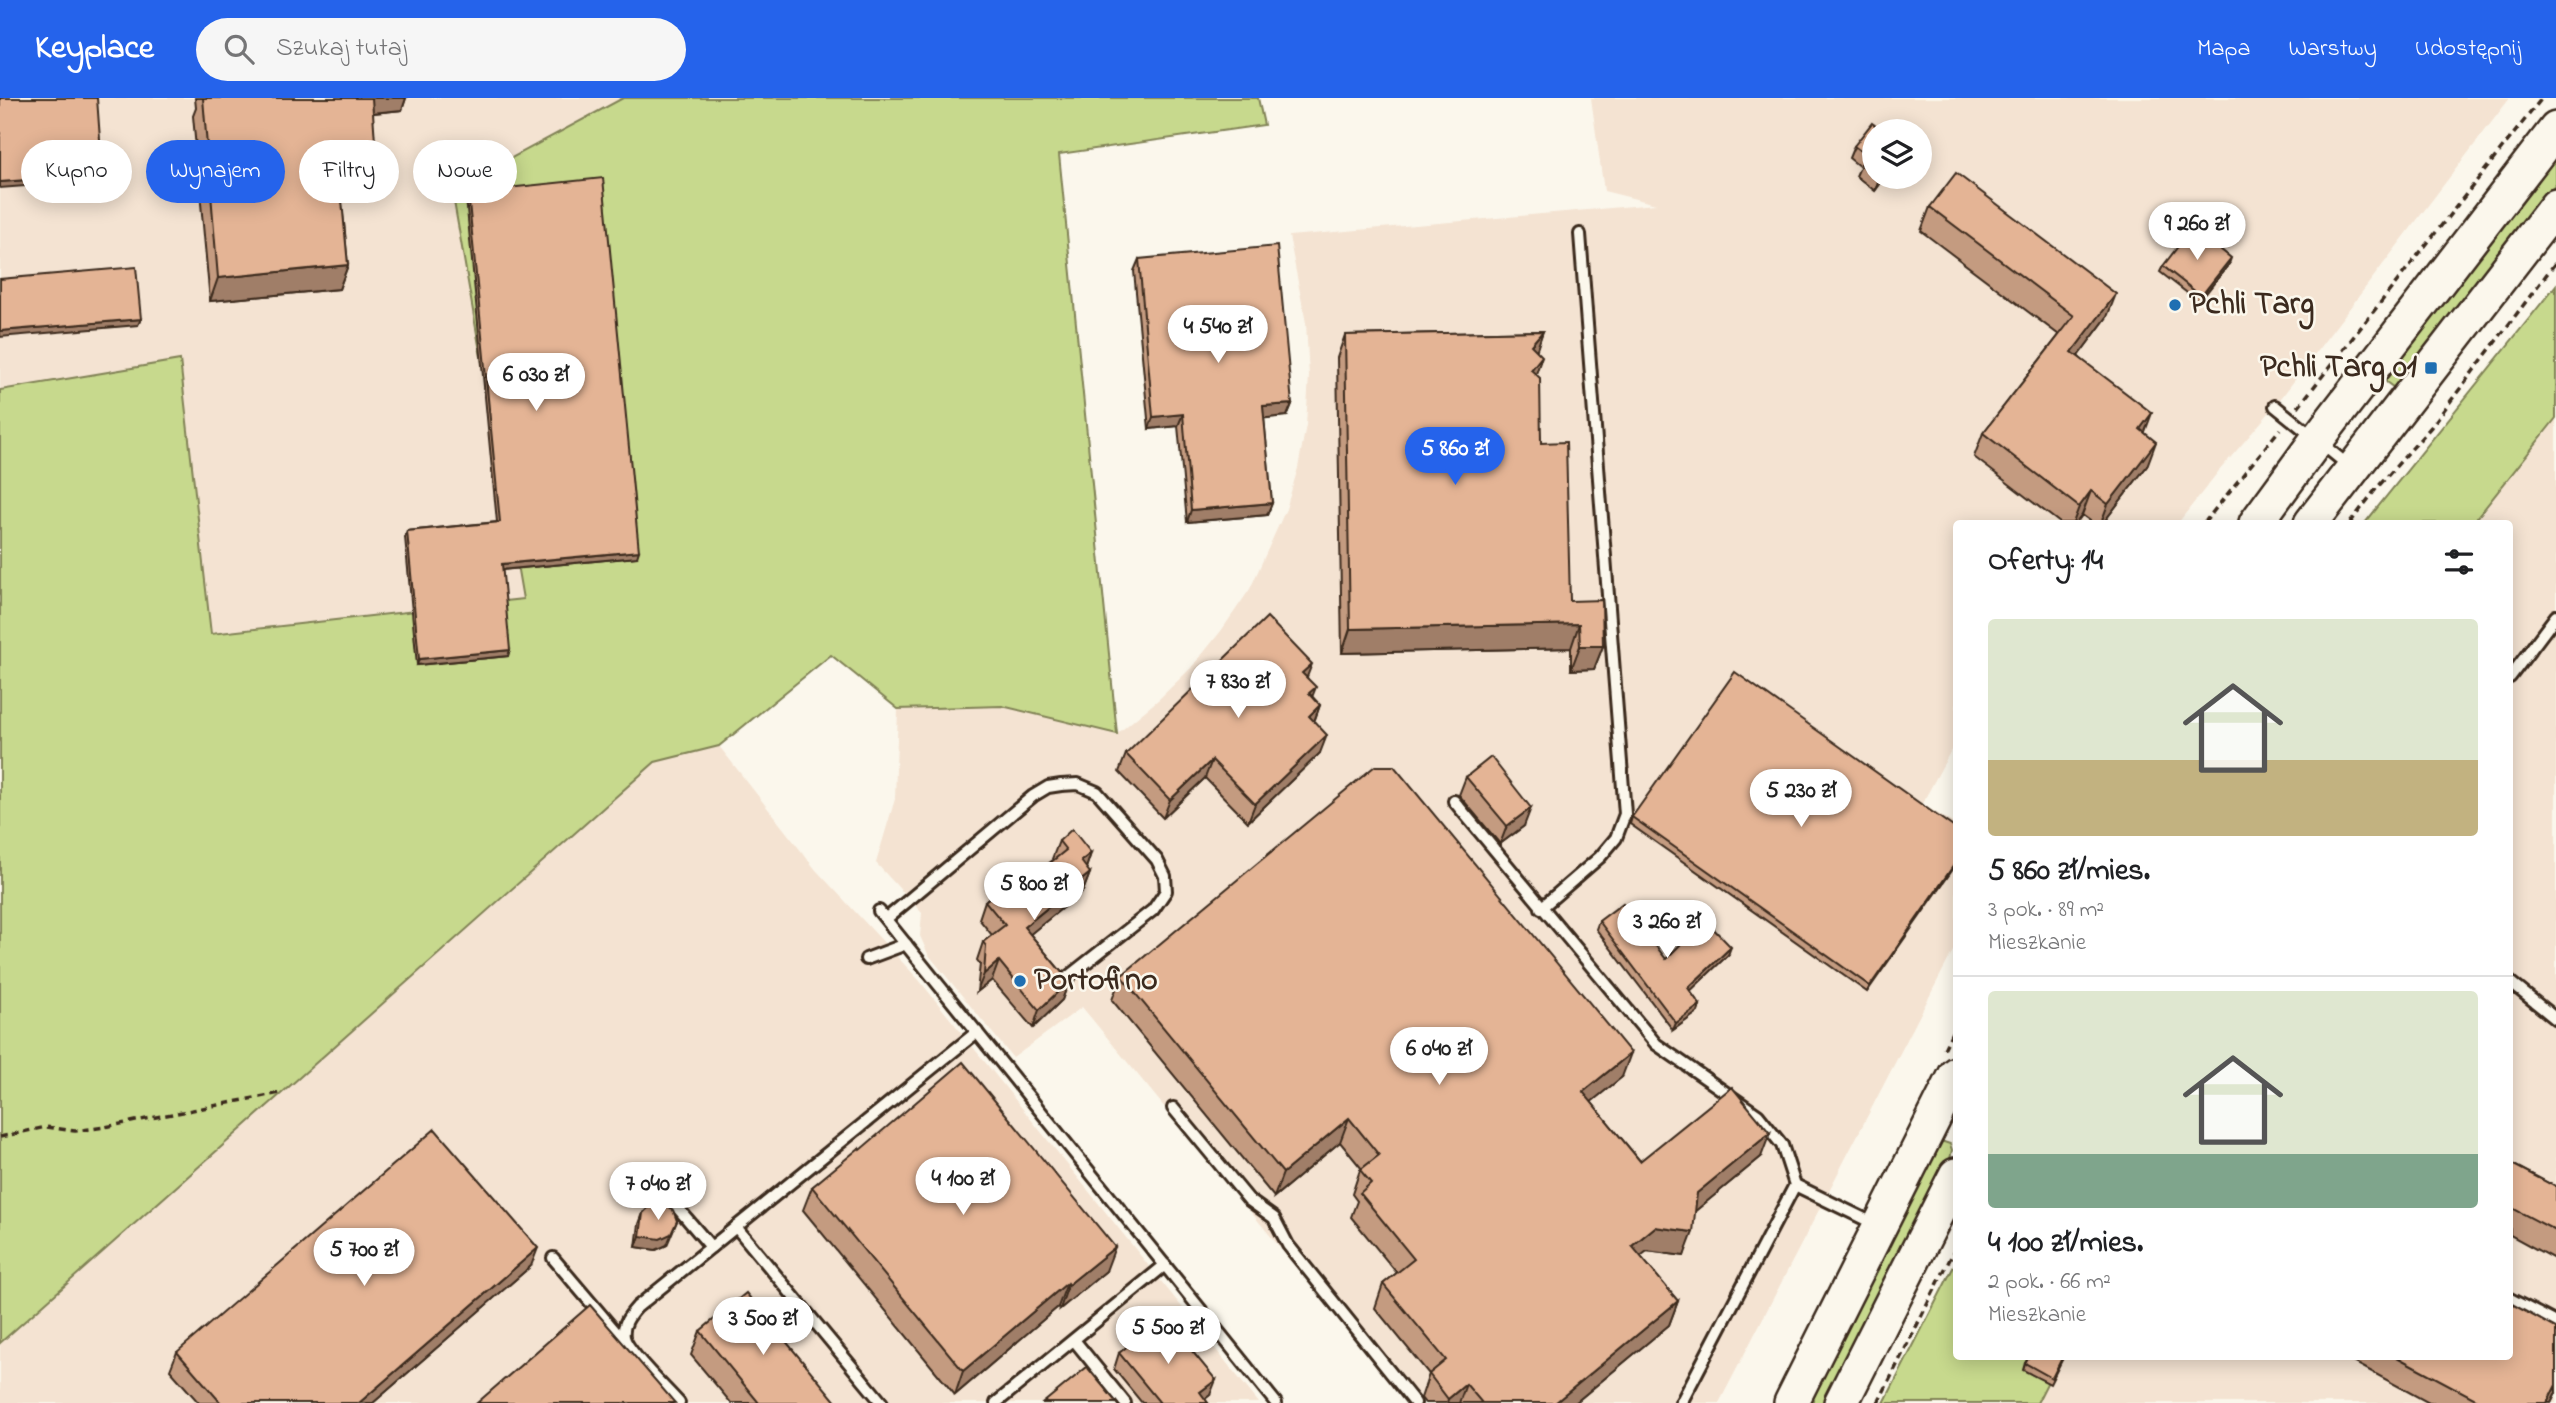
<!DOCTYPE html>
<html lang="pl">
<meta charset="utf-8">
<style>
:root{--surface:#fff;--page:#f6f6f6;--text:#202124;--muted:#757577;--line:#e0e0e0;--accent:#2563eb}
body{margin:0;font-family:"Indie Flower",sans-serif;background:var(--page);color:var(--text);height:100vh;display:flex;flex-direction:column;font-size:26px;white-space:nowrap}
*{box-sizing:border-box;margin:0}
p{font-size:23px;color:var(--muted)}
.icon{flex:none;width:38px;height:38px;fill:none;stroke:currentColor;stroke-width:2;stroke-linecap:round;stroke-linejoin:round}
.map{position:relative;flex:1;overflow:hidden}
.details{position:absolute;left:1953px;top:422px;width:560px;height:840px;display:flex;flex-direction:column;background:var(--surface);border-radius:7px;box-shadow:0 4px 18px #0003}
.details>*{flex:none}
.top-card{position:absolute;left:21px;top:42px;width:665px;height:63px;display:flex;gap:14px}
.fabs{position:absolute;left:1862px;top:21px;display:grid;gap:14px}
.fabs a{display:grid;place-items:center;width:70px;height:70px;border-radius:50%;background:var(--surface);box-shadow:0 4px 18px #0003;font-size:35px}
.price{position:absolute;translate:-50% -60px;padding:0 16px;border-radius:24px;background:#fff;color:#222;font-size:23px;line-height:46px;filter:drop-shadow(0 2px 4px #0008)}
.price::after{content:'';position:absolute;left:50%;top:42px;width:21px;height:16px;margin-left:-10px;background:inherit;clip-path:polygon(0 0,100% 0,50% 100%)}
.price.selected{background:var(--accent);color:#fff}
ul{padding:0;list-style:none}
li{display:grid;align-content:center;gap:14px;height:371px;padding:0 35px}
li+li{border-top:2px solid var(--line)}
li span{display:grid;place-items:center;height:217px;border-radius:7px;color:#555}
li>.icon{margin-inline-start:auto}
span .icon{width:126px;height:126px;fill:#fffc;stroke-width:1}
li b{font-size:30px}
h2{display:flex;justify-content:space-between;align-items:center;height:84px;padding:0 35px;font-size:30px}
.chip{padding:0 24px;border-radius:32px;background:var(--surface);box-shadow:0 4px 18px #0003;font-size:24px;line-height:63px}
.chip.selected{background:var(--accent);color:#fff}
header{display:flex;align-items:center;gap:42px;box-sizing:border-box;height:98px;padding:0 35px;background:var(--accent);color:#fff}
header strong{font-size:33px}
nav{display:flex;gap:38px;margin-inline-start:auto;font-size:24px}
.search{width:490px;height:63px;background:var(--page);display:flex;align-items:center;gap:18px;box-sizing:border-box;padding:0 24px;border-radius:38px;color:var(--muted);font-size:26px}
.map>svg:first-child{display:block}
.built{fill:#f4e3d2;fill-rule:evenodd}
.green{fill:#c7d98d;stroke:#818256;stroke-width:2}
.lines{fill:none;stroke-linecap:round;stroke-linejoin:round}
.service-casing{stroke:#3b2a1e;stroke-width:16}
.primary-casing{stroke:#3b2a1e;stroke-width:38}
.path{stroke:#3b2a1e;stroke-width:3.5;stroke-dasharray:7 5;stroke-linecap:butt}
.service{stroke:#fbf7ec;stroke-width:10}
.primary{stroke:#fbf7ec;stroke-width:33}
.wall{fill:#c49b80;stroke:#3b2a1e;stroke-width:2}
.shaded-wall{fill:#a07e68;stroke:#3b2a1e;stroke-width:2}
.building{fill:#e4b495;stroke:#3b2a1e;stroke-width:2}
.poi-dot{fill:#1f6fb2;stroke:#fbf7ec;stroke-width:2.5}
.labels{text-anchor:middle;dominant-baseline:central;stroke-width:5;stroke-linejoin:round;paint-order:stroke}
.poi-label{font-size:32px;font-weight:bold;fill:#3b2a1e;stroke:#fbf7ec;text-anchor:start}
</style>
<header>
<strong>Keyplace</strong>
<div class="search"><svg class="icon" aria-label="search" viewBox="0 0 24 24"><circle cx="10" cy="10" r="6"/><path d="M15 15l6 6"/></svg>Szukaj tutaj</div>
<nav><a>Mapa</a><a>Warstwy</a><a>Udostępnij</a></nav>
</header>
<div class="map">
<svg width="2556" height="1305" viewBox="0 0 2556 1305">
<rect width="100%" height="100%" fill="#fbf7ec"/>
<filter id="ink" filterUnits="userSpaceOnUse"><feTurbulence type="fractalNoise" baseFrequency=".0143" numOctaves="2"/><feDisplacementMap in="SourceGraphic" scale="14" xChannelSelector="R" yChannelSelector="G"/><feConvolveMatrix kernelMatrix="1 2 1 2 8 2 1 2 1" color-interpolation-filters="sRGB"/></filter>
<g filter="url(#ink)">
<g class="built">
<path d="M0 0H623L452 92 523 501 210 536 180 262 0 292Z"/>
<path d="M1591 0H2510L2275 308 2218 374 2178 425H1956V643L1922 706 1956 727V847L1719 1305H1408L1082 909 1013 960 928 856 920 838 922 815 876 765 895 701 898 611 1002 608 1117 636 1158 602 1192 569 1221 533 1250 491 1286 411 1298 370 1306 327 1309 278 1306 225 1289 138 1656 106 1604 93ZM1874 33H1920V79H1874Z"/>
<path d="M2556 313V1305H2037L2061 1258H2510V425H2466Z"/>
<path d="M719 648 816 772 919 882 1259 1305H0V1245L655 664Z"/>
</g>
<g class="green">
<path d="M623 0H1258L1264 27 1059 56 1117 636 1002 608 898 611 831 557 719 648 655 664 0 1245V292L180 262 211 536 523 501 452 92Z"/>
<path d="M2556 55V86L2397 292 2382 281Z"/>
<path d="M2556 187V320L2473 425H2365Z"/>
<path d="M1941 1043 1950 1046 1952 1052 1949 1066 1828 1305H1806Z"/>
<path d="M1956 1164V1258H2061L2037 1305H1884Z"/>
</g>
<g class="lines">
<g class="service-casing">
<g id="service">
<path d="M2275 308 2349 368"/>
<path d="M2510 579 2556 518"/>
<path d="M1454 703 1656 946 1758 1017 1782 1047 1795 1087 1681 1305"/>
<path d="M1541 810 1600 759 1616 740 1625 716 1580 136"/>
<path d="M879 813 1276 1305"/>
<path d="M886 821 1033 698 1048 689 1061 687 1078 686 1097 694 1157 762 1165 778 1166 793 1153 812 1064 882"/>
<path d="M866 861 906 846"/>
<path d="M2510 884 2556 921"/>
<path d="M1173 1010 1249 1102 1274 1120 1288 1147 1415 1305"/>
<path d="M654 1082 711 1149"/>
<path d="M1795 1087 1877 1127"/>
<path d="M736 1129 882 1305"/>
<path d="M553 1160 625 1245"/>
<path d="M2510 1201 2556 1225"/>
<path d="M1074 1242 1125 1305"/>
<path d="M679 1305C668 1292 627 1254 624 1239 622 1227 629 1218 637 1209L977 934"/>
<path d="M996 1305 1165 1167"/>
</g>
</g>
<g class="primary-casing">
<g id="primary">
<path d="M2256 425 2316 343 2556 31"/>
<path d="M2311 425 2556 108"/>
<path d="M1791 1305 1956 976"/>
<path d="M1841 1305 1956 1077"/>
</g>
</g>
<g class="path">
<path d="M2298 309 2542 0"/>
<path d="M2204 425 2280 331"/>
<path d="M2350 425 2376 391 2431 329 2556 164"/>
<path d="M1944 951 1956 926"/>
<path d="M0 1039 46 1029 75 1033 105 1029 280 995"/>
<path d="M1878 1305 1956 1149"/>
</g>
<use href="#service" class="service"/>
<use href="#primary" class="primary"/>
</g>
<g class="wall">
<path d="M195 0H406L402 12 373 15 367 68 341 70 342 80 340 85 348 167 339 191 210 203 193 18 196 10Z"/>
<path d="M1874 33V79H1885L1875 93 1856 78 1860 69 1849 60 1854 48Z"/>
<path d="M468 94 637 459 502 472 508 558 417 567 405 439 407 433 497 424 466 100Z"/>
<path d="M1930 109 2107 219 2078 258 2144 335 2147 368 2103 425H2093L2082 417 2076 425H2060L1974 359 1983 335 2059 237 1921 133Z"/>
<path d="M1139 161 1292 306 1287 318 1264 320 1272 405 1267 417 1187 424 1178 328 1149 331 1134 173Z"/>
<path d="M2229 166 2199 204 2160 174 2163 168Z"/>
<path d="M1543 233 1536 252V276L1541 345 1570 503 1603 548 1594 571 1571 572V550L1342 555 1337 260 1345 237Z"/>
<path d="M1307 579 1312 599 1320 607 1314 624 1320 655 1248 724 1205 680 1163 720 1119 674 1126 656Z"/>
<path d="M1466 679 1524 728 1500 746 1459 697Z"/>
<path d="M1632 719 1956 731 1867 894 1630 726Z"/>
<path d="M1059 743 1091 755 1086 770 1090 775 1083 793 1030 836 1069 883 1062 902 1033 930 992 882 977 894 980 866 977 862 983 844 992 837 979 821 985 803 1031 780 1053 762 1052 761Z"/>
<path d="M1599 823 1666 861 1728 857 1690 893 1700 907 1698 914 1673 932 1596 831Z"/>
<path d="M1121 878 1622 979 1591 1004 1640 1063 1761 1059 1695 1113 1684 1158 1647 1153 1640 1158 1678 1203 1669 1227 1575 1305H1425L1421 1300 1429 1276 1375 1210 1383 1186 1397 1175 1351 1119 1357 1103 1352 1096 1360 1072 1362 1071 1340 1044 1274 1099 1112 902Z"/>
<path d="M860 1052 1106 1173 1060 1211 1058 1209 955 1297 803 1112 812 1089Z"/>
<path d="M2510 1065 2556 1089V1162L2510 1137Z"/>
<path d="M643 1115 667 1147 656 1152 636 1149 639 1126Z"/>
<path d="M531 1168 373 1305H199L170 1272 177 1254Z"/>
<path d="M700 1233 837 1305H731L691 1257Z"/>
<path d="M1119 1255 1210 1297 1205 1301 1208 1305H1142L1114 1271Z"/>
<path d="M2064 1258 2050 1286 2023 1272 2025 1265Z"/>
<path d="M2349 1258H2510L2556 1295 2551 1305H2429L2348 1261Z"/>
</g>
<g class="shaded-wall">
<path d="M368 0H406L402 12 362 16Z"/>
<path d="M375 44 367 68 330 71 339 47Z"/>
<path d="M102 69 100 75 91 76 93 70Z"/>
<path d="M94 77 91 83 0 90V84Z"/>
<path d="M1880 79H1885L1875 93 1879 80Z"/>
<path d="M2231 160 2229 166 2199 204 2201 198Z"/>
<path d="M348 167 339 191 210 203 218 180Z"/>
<path d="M2116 196 2107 219 2063 278 2072 254Z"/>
<path d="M141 221 138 227 0 239V233Z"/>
<path d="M1543 233 1535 257 1531 247Z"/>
<path d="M1542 258 1534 282 1531 272Z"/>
<path d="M1292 306 1287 318 1258 321 1263 308Z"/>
<path d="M2152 315 2143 339 2140 331Z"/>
<path d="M1183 316 1178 328 1149 331 1153 319Z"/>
<path d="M2156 344 2147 368 2103 425H2101L2108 406Z"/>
<path d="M2091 393 2082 417 2076 425H2073L2079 409Z"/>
<path d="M1272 405 1267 417 1187 424 1191 412Z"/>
<path d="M639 453 637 459 500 472 502 466Z"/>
<path d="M1579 526 1571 550 1342 555 1350 531Z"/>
<path d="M1580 548H1603L1594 571 1571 572Z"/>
<path d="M510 552 508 558 417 567 419 561Z"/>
<path d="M1312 566 1305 584 1302 575Z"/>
<path d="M1316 589 1309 607V595Z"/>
<path d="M1320 607 1313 626 1309 618Z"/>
<path d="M1327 637 1320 655 1248 724 1255 706Z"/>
<path d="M1212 662 1205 680 1163 720 1170 702Z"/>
<path d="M1531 710 1524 728 1500 746 1507 728Z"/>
<path d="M1091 755 1085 773 1081 763Z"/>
<path d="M1956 764V767L1867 894 1870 888Z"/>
<path d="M1090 775 1083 793 1017 847 1024 829Z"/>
<path d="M1731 849 1728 857 1685 898 1688 890Z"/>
<path d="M999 863 992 882 977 894 984 876Z"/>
<path d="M1069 883 1062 902 1033 930 1039 912Z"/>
<path d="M1700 907 1698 914 1673 932 1676 925Z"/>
<path d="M1631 955 1622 979 1574 1018 1583 994Z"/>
<path d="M1349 1020 1340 1044 1274 1099 1283 1075Z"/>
<path d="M1770 1035 1761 1059 1688 1119 1697 1095Z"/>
<path d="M677 1123 667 1147 656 1152 636 1149 640 1138Z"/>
<path d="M1655 1129 1693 1134 1684 1158 1647 1153 1623 1172 1632 1148Z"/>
<path d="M1115 1149 1106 1173 1060 1211 1068 1187Z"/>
<path d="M538 1150 531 1168 373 1305H359Z"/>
<path d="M1067 1185 1058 1209 955 1297 963 1273Z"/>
<path d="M1678 1203 1669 1227 1575 1305H1555Z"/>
<path d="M1216 1282 1210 1297 1200 1305V1294Z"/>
<path d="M1466 1286 1459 1305H1447L1448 1301Z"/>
<path d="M2556 1287V1295L2551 1305H2547Z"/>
</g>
<g class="building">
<path d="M0 0H97L102 69 93 70 94 77 0 84Z"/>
<path d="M203 0H372L375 44 339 47 342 80 340 81 348 167 218 180Z"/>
<path d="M1872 25 1883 33H1874V77L1861 66 1867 58 1854 48Z"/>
<path d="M1956 75 2116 196 2072 254 2152 315 2140 331 2156 344 2108 406 2091 393 2079 409 1983 335 2074 218 1930 109Z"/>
<path d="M603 80 639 453 502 466 510 552 419 561 407 433 500 424 468 94Z"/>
<path d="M2193 129 2231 160 2201 198 2163 168Z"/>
<path d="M1277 148 1292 306 1263 308 1272 405 1191 412 1183 316 1153 319 1139 161Z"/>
<path d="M136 169 141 221 0 233V181Z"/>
<path d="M1543 233 1531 247 1542 258 1531 272 1540 280 1541 345 1566 344 1570 503 1602 502 1603 548H1580L1579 526 1350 531 1345 237Z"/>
<path d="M1267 519 1312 566 1302 575 1316 589 1309 595 1320 607 1309 618 1327 637 1255 706 1212 662 1170 702 1126 656Z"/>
<path d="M1735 574 1956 731V764L1870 888 1632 719Z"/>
<path d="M1491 659 1531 710 1507 728 1466 679Z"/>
<path d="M1375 668H1394L1631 955 1583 994 1640 1063 1732 989 1770 1035 1697 1095 1693 1134 1655 1129 1632 1148 1678 1203 1555 1305H1482L1466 1286 1448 1301 1429 1276 1446 1262 1383 1186 1414 1161 1360 1095 1371 1085 1360 1072 1379 1057 1349 1020 1283 1075 1121 878Z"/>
<path d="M1072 731 1091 755 1081 763 1090 775 1024 829 1069 883 1039 912 999 863 984 876 986 848 983 844 1005 827 985 803 1024 772 1031 780 1066 752 1059 743Z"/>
<path d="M1623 805 1666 861 1705 822 1731 849 1688 890 1700 907 1676 925 1599 823Z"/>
<path d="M963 964 1115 1149 1068 1187 1067 1185 963 1273 812 1089 859 1050 860 1052Z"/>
<path d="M435 1031 538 1150 359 1305H221L177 1254Z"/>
<path d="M2510 1065 2556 1089V1133L2510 1109Z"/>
<path d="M657 1105 667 1107 673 1112 677 1123 671 1136 660 1141 640 1138 643 1115 651 1107Z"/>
<path d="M746 1195 837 1305H759L700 1233Z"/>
<path d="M2510 1205 2556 1230V1287L2547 1305H2483L2395 1258H2510Z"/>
<path d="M590 1207 675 1305H477Z"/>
<path d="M1164 1219 1216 1282 1200 1294 1208 1305H1160L1119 1255Z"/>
<path d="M2029 1258H2063L2052 1280 2025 1265Z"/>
<path d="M1087 1269 1117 1305H1043Z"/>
</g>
</g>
<g class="poi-dot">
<circle cx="2175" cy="207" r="7"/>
<rect x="2424" y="263" width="14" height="14" rx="3.5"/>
<circle cx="1020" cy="883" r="7"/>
</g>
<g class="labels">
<g class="poi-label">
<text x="2189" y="207">Pchli Targ</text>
<text x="2417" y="270" text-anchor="end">Pchli Targ 01</text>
<text x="1034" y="883">Portofino</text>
</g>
</g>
</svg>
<div class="fabs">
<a><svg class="icon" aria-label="layers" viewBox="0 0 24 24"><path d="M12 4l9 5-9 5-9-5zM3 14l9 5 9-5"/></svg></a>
</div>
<b class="price" style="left:2197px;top:164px">9 260 zł</b>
<b class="price" style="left:1218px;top:267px">4 540 zł</b>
<b class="price" style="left:536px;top:315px">6 030 zł</b>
<b class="price selected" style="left:1455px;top:389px">5 860 zł</b>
<b class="price" style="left:1238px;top:622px">7 830 zł</b>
<b class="price" style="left:1801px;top:731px">5 230 zł</b>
<b class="price" style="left:1034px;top:824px">5 800 zł</b>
<b class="price" style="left:1667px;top:862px">3 260 zł</b>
<b class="price" style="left:1439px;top:989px">6 040 zł</b>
<b class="price" style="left:963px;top:1119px">4 100 zł</b>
<b class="price" style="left:658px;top:1124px">7 040 zł</b>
<b class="price" style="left:364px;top:1190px">5 700 zł</b>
<b class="price" style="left:763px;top:1259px">3 500 zł</b>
<b class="price" style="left:1168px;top:1268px">5 500 zł</b>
<div class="top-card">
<a class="chip">Kupno</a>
<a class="chip selected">Wynajem</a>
<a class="chip">Filtry</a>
<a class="chip">Nowe</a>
</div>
<section class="details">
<h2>Oferty: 14<svg class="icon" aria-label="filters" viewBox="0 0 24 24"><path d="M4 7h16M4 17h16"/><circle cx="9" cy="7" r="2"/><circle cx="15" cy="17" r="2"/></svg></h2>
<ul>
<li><span style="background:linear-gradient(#dfe7d0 65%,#c2b280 0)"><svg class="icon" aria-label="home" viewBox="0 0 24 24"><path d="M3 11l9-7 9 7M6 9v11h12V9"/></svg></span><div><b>5 860 zł/mies.</b><p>3 pok. · 89 m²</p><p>Mieszkanie</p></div></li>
<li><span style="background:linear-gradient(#dfe7d0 75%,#7fa58c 0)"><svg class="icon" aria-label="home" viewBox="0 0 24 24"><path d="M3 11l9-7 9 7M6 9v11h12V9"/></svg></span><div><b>4 100 zł/mies.</b><p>2 pok. · 66 m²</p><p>Mieszkanie</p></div></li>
</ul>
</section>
</div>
